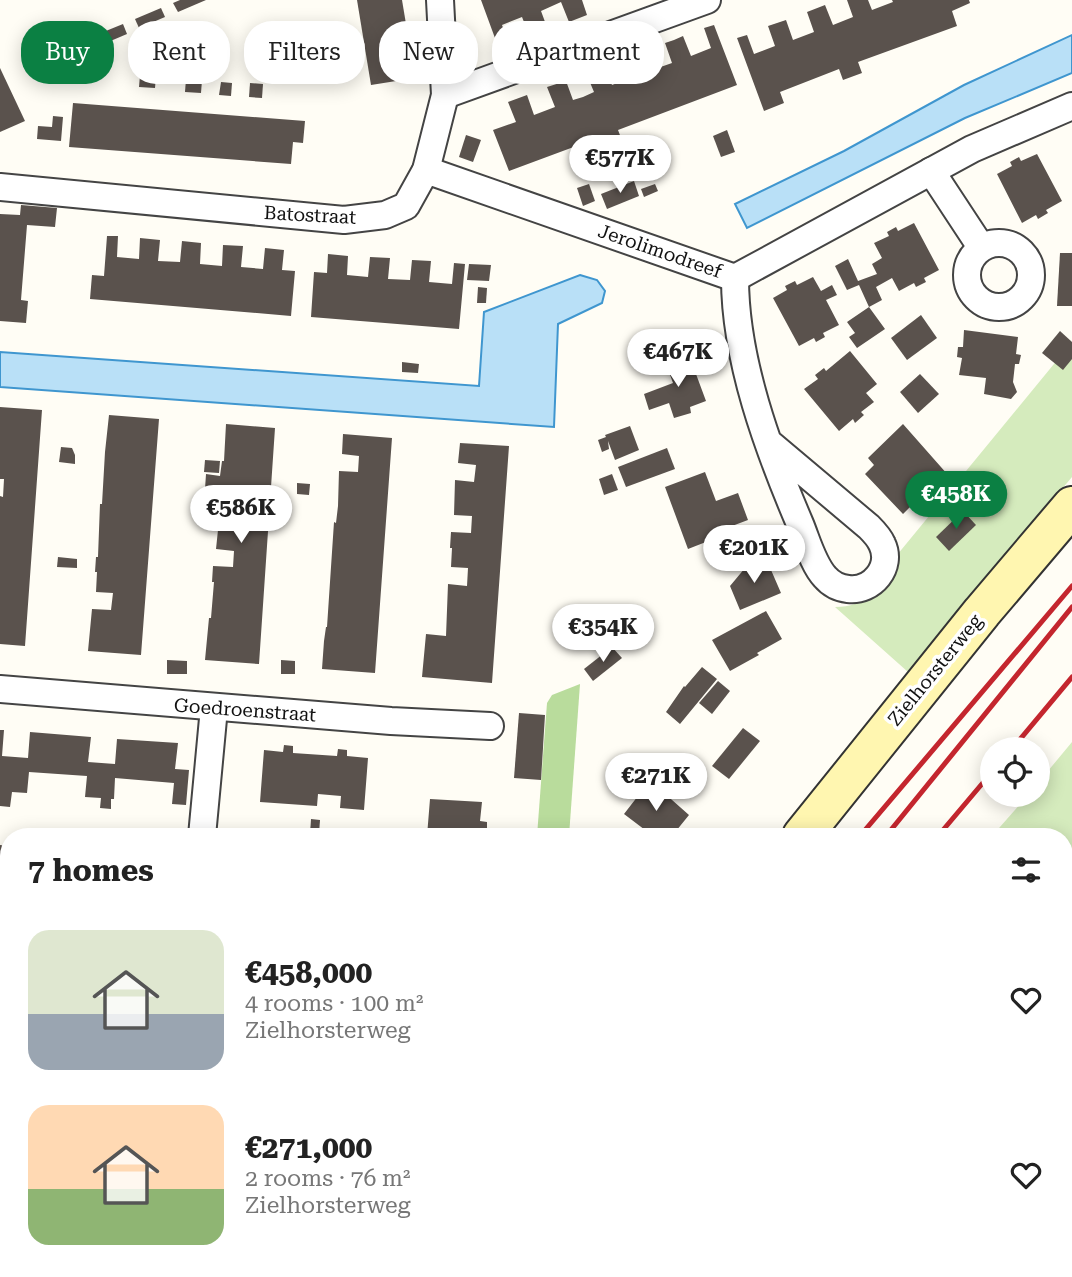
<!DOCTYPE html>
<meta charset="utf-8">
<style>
:root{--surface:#fff;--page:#f6f6f6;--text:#222;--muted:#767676;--accent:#0b8043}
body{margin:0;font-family:"Roboto Serif",serif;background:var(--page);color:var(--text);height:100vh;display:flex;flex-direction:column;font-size:26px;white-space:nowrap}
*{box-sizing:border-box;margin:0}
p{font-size:23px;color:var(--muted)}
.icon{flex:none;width:38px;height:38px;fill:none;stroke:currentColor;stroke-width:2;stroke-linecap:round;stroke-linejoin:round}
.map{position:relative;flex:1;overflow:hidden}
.side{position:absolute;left:0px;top:828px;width:1073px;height:450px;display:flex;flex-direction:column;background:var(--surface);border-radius:28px 28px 0 0;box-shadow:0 4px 18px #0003}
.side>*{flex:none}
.top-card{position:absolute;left:21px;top:21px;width:700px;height:63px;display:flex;gap:14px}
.fabs{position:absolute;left:980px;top:737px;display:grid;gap:14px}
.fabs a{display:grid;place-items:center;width:70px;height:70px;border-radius:50%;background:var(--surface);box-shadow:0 4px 18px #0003;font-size:35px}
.price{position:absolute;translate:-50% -60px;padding:0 16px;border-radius:24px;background:#fff;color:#222;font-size:23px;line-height:46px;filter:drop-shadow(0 2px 4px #0008)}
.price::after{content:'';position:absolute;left:50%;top:42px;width:21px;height:16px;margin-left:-10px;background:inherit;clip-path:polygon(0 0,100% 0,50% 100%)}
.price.on{background:var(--accent);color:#fff}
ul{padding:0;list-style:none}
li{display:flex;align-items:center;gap:21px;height:175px;padding:0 28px}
li span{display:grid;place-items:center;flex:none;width:196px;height:140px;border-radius:21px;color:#555}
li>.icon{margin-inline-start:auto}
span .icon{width:84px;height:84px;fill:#fffc;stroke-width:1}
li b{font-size:30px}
h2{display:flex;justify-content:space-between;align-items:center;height:84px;padding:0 28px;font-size:30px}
.tag{padding:0 24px;border-radius:28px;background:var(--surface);box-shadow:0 4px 18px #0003;font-size:24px;line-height:63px}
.tag.on{background:var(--accent);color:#fff}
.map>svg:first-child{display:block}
.green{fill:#d5ebbd}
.forest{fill:#b9dc9c}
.water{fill:#b9e0f7;stroke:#3f96cf;stroke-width:2}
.building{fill:#5a524d}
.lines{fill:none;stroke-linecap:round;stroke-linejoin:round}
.service-casing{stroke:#444;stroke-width:18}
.minor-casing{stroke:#444;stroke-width:30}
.secondary-casing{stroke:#333;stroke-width:42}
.service{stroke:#fff;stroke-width:14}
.minor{stroke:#fff;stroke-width:26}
.secondary{stroke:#fff6b0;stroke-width:38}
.rail{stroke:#c4262e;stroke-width:5}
.labels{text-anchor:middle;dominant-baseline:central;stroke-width:7;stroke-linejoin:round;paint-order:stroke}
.street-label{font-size:19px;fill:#111;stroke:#fff}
</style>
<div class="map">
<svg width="1072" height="1277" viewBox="0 0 1072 1277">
<rect width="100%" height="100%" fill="#fffdf5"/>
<g class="green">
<path d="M1072 342V477L908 672 835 607C867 607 873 590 888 566Z"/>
<path d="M1072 742V1035L1064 1040V836H992L1028 795 1038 794V783Z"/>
</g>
<path class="forest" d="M580 684 569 836H537L547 703 552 695Z"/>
<g class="water">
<path d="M1072 35V73L965 118 747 228 735 204 844 151 964 85Z"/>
<path d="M580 275 597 280 605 291 602 303 558 324 554 427 0 387V352L479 386 484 312Z"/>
</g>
<g class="building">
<path d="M180 0H206L178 12 173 3Z"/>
<path d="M357 0H402L415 78 371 85Z"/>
<path d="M481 0H582L587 15 569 22 561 2 541 11 548 30 530 37 522 17 502 25 509 44 499 49Z"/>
<path d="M847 0H868L872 10 893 2 892 0H969L970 3 952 11 957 26 858 62 862 73 843 80 839 69 780 92 784 103 764 111 737 38 747 35 754 54 775 46 768 26 786 20 793 40 814 32 807 12 825 5 833 25 853 17Z"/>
<path d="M161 8 165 17 139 28 135 19Z"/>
<path d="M123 24 127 34 101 45 96 35Z"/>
<path d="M714 25 737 85 618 130 623 143 603 151 584 158 579 145 509 171 493 130 516 122 508 102 527 95 534 115 555 107 547 87 566 81 573 100 583 97 594 92 586 73 604 66 612 85 633 77 626 58 634 55 644 51 652 70 672 63 665 43 674 40 683 36 691 56 711 48 704 28Z"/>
<path d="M85 40 89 50 62 61 58 52Z"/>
<path d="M340 59 342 71 330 73 328 61Z"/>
<path d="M0 68 25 121 0 132Z"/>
<path d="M140 75 156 76 155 88 139 87Z"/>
<path d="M186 79 202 80 201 93 185 92Z"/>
<path d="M221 82 232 83 231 96 219 95Z"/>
<path d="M250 83 263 84 262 98 249 97Z"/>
<path d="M73 103 305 121 303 143 293 142 291 164 69 147Z"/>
<path d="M53 116 63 117 61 141 37 139 38 126 52 127Z"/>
<path d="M727 130 735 152 721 157 713 136Z"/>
<path d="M466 135 481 140 473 162 459 157Z"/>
<path d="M1037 154 1062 201 1046 210 1048 213 1038 219 1036 215 1022 223 997 174 1012 166 1010 162 1019 157 1021 161Z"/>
<path d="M634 181 639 196 607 209 601 194Z"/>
<path d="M589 184 595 201 583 206 577 188Z"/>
<path d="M655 184 658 191 644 197 641 189Z"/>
<path d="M21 205 57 208 55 227 27 225 21 300 28 301 26 323 0 321V214L20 215Z"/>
<path d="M914 223 939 270 924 278 926 282 916 287 914 283 899 291 892 278 876 287 882 300 869 307 859 285 847 290 835 266 848 259 858 281 877 274 872 264 882 258 874 243 889 236 887 232 896 227 898 231Z"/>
<path d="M107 236H118L117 257 139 259 140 238 160 240 158 261 180 262 182 241 201 243 200 264 222 266 223 245 243 246 241 267 263 269 265 248 284 250 282 270 295 271 291 316 90 299 92 275 104 276Z"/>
<path d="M1060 253H1072V306H1057Z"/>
<path d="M328 254 348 256 347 275 368 277 370 257 390 258 388 279 410 280 412 260 431 261 429 282 452 284 454 263 465 264 459 329 311 317 314 272 327 273Z"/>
<path d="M469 264 491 265 489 281 467 280Z"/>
<path d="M813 277 821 291 832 285 837 295 826 300 839 325 823 333 825 337 816 342 814 338 799 346 773 298 787 290 785 286 795 281 797 285Z"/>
<path d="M478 287 487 288 486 303H477Z"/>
<path d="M869 307 885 329 857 348 849 337 855 333 847 322Z"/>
<path d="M921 315 937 338 907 360 891 338Z"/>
<path d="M964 330 1018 337 1016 354 1021 355 1019 364H1015L1013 382 1017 392 1011 399 984 394 986 378 959 375 962 358 957 357 958 347H963Z"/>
<path d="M1060 331 1072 342V359L1063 370 1042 353Z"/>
<path d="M850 351 877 384 866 393 874 402 861 412 864 415 855 423 853 419 839 431 804 389 818 379 815 375 824 368 826 371Z"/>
<path d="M686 354 694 375 696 374 706 401 690 407 691 413 674 418 669 403 649 410 644 394 673 383 665 361Z"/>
<path d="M402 362 419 364 418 373 402 372Z"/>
<path d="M920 374 939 394 918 413 900 392Z"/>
<path d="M0 407 42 410 25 646 0 644V496L3 497 4 479H0Z"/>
<path d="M109 415 159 419 141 655 88 651 92 609 111 610 113 593 96 592 97 572H95L96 557H98L100 504H102L105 452Z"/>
<path d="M226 424 275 428 259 664 205 660 209 618H211L214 582H212L213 566 233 567 234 551 216 549 218 530 216 529 217 514 237 515 238 498 210 496 205 489 206 474 220 476 222 461H224Z"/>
<path d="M903 424 948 475V484L922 510 915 502 903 514 865 474 874 465 868 458Z"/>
<path d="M630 426 639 450 615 460 608 441 609 449 602 452 598 440 606 437 605 435Z"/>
<path d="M343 434 392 438 375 673 322 669 324 641 326 627H327L334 522 336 523 338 506 339 471 358 472 359 456 342 454Z"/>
<path d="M460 443 509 446 492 683 422 677 426 634 446 636 448 584 467 586 468 568 451 567 452 548H450L451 532 471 533 472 516 454 515 455 480 474 482 476 465 458 463Z"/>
<path d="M61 447 72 448 75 455V464L59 462Z"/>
<path d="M667 448 675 469 626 487 618 467Z"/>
<path d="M205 460 220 461 219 473 204 472Z"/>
<path d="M705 472 716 501 738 493 748 520 732 526 734 531 688 549 665 487Z"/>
<path d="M612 474 618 490 604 495 599 479Z"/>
<path d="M297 483 310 484 309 495 297 494Z"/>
<path d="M963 511 976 525 949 551 936 537Z"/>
<path d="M755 556 760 567 768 563 781 593 740 610 730 586Z"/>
<path d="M58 557 77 559V568L57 567Z"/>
<path d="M766 611 782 639 757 653 759 655 730 671 712 640Z"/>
<path d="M612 647 622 658 593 681 584 669Z"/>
<path d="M167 660 187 661V674H167Z"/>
<path d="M281 660 295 661V674H281Z"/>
<path d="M702 667 717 679 680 724 666 712 684 686 685 687Z"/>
<path d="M718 681 730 691 712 714 699 703Z"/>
<path d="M519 713 545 715 541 780 514 778Z"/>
<path d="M743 728 760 741 729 779 712 766Z"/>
<path d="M0 730H4L2 756 28 758 30 732 91 737 88 762 115 764 117 739 178 743 175 769 189 770 186 805 172 804 174 783 115 778 114 799H111V809L100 808 101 798 85 797 87 776 29 772 27 793 12 792 10 807 0 806Z"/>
<path d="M284 745 293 746V753L337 756 338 749 347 750V756L368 758 364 810 340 808 341 796 318 794 317 806 260 802 264 750 283 752Z"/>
<path d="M648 783 662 794 663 792 689 815 672 836H653L624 814Z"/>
<path d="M430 799 482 802 480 821 487 822V832L480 831V836H427Z"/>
<path d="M311 819 320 820 319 834H310Z"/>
<path d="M0 845 9 846V880H0Z"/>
<path d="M0 1018H9L6 1054 0 1053Z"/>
<path d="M0 1107H6L5 1118H9V1169L0 1168Z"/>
<path d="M0 1256 9 1257V1269H50V1277H0Z"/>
<path d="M76 1269H137L136 1277H75Z"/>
</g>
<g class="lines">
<g class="service-casing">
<g id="service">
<path d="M1064 1086 1072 1081"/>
<path d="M662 1269 690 1277"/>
<path d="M777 1277 795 1269"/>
</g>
</g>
<g class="minor-casing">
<g id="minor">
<path d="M445 95 707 0"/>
<path d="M426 170 735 278 972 149 1072 106"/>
<path d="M931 171 981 247"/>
<path d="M0 187 344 220 385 215 406 206 426 170 445 95 440 0"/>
<circle cx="999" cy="275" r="32"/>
<path d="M735 278C735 360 768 449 800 524 807 541 813 564 825 577 831 584 839 588 848 589 872 592 893 567 882 544 879 537 874 532 869 527L768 442"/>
<path d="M0 689 391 721 490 726"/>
<path d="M202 836 214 708"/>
<path d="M0 964H9"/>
<path d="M0 1218H9"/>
<path d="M172 1277V1269"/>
</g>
</g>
<g class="secondary-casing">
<g id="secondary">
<path d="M802 836 982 612 1072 506"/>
<path d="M448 1277 455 1269"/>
</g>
</g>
<use href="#service" class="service"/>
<use href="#minor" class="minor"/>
<use href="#secondary" class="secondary"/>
<g class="rail">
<path d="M1012 749 1072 677"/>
<path d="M860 836 1072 586"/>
<path d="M886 836 1072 607"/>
<path d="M938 836 992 772"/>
<path d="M1064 1137 1072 1131"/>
<path d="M1064 1199 1072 1193"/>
<path d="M509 1277 515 1269"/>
<path d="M549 1277 555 1269"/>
<path d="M594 1277 600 1269"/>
<path d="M874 1277 885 1269"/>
<path d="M963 1277 973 1269"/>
</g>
</g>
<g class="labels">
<g class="street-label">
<text transform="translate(310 215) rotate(3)">Batostraat</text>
<text transform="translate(660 251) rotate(19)">Jerolimodreef</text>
<text transform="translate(935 670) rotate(-51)">Zielhorsterweg</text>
<text transform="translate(245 710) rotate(4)">Goedroenstraat</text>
</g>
</g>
</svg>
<div class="fabs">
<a><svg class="icon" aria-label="locate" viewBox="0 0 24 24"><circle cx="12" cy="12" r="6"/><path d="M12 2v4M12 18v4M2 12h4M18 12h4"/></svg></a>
</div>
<b class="price" style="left:620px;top:195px">€577K</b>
<b class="price" style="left:678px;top:389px">€467K</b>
<b class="price on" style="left:956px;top:531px">€458K</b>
<b class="price" style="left:241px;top:545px">€586K</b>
<b class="price" style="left:754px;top:585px">€201K</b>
<b class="price" style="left:603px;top:664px">€354K</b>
<b class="price" style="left:656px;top:813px">€271K</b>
<div class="top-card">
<a class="tag on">Buy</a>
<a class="tag">Rent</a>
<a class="tag">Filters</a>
<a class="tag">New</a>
<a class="tag">Apartment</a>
</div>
<section class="side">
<h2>7 homes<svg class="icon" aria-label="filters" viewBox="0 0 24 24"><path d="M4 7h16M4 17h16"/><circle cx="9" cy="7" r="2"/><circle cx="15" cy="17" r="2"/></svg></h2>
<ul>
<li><span style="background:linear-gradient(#dfe7d0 60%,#9aa5b1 0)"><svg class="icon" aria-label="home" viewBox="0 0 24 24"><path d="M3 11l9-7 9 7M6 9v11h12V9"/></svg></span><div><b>€458,000</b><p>4 rooms · 100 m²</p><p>Zielhorsterweg</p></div><svg class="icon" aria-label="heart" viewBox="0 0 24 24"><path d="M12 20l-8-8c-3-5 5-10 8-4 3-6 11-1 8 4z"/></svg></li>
<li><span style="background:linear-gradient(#ffd9b3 60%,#8fb573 0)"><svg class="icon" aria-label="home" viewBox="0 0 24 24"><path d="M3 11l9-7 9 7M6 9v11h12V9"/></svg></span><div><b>€271,000</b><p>2 rooms · 76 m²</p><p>Zielhorsterweg</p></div><svg class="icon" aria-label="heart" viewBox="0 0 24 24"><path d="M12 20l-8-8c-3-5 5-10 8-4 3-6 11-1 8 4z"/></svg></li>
</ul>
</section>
</div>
